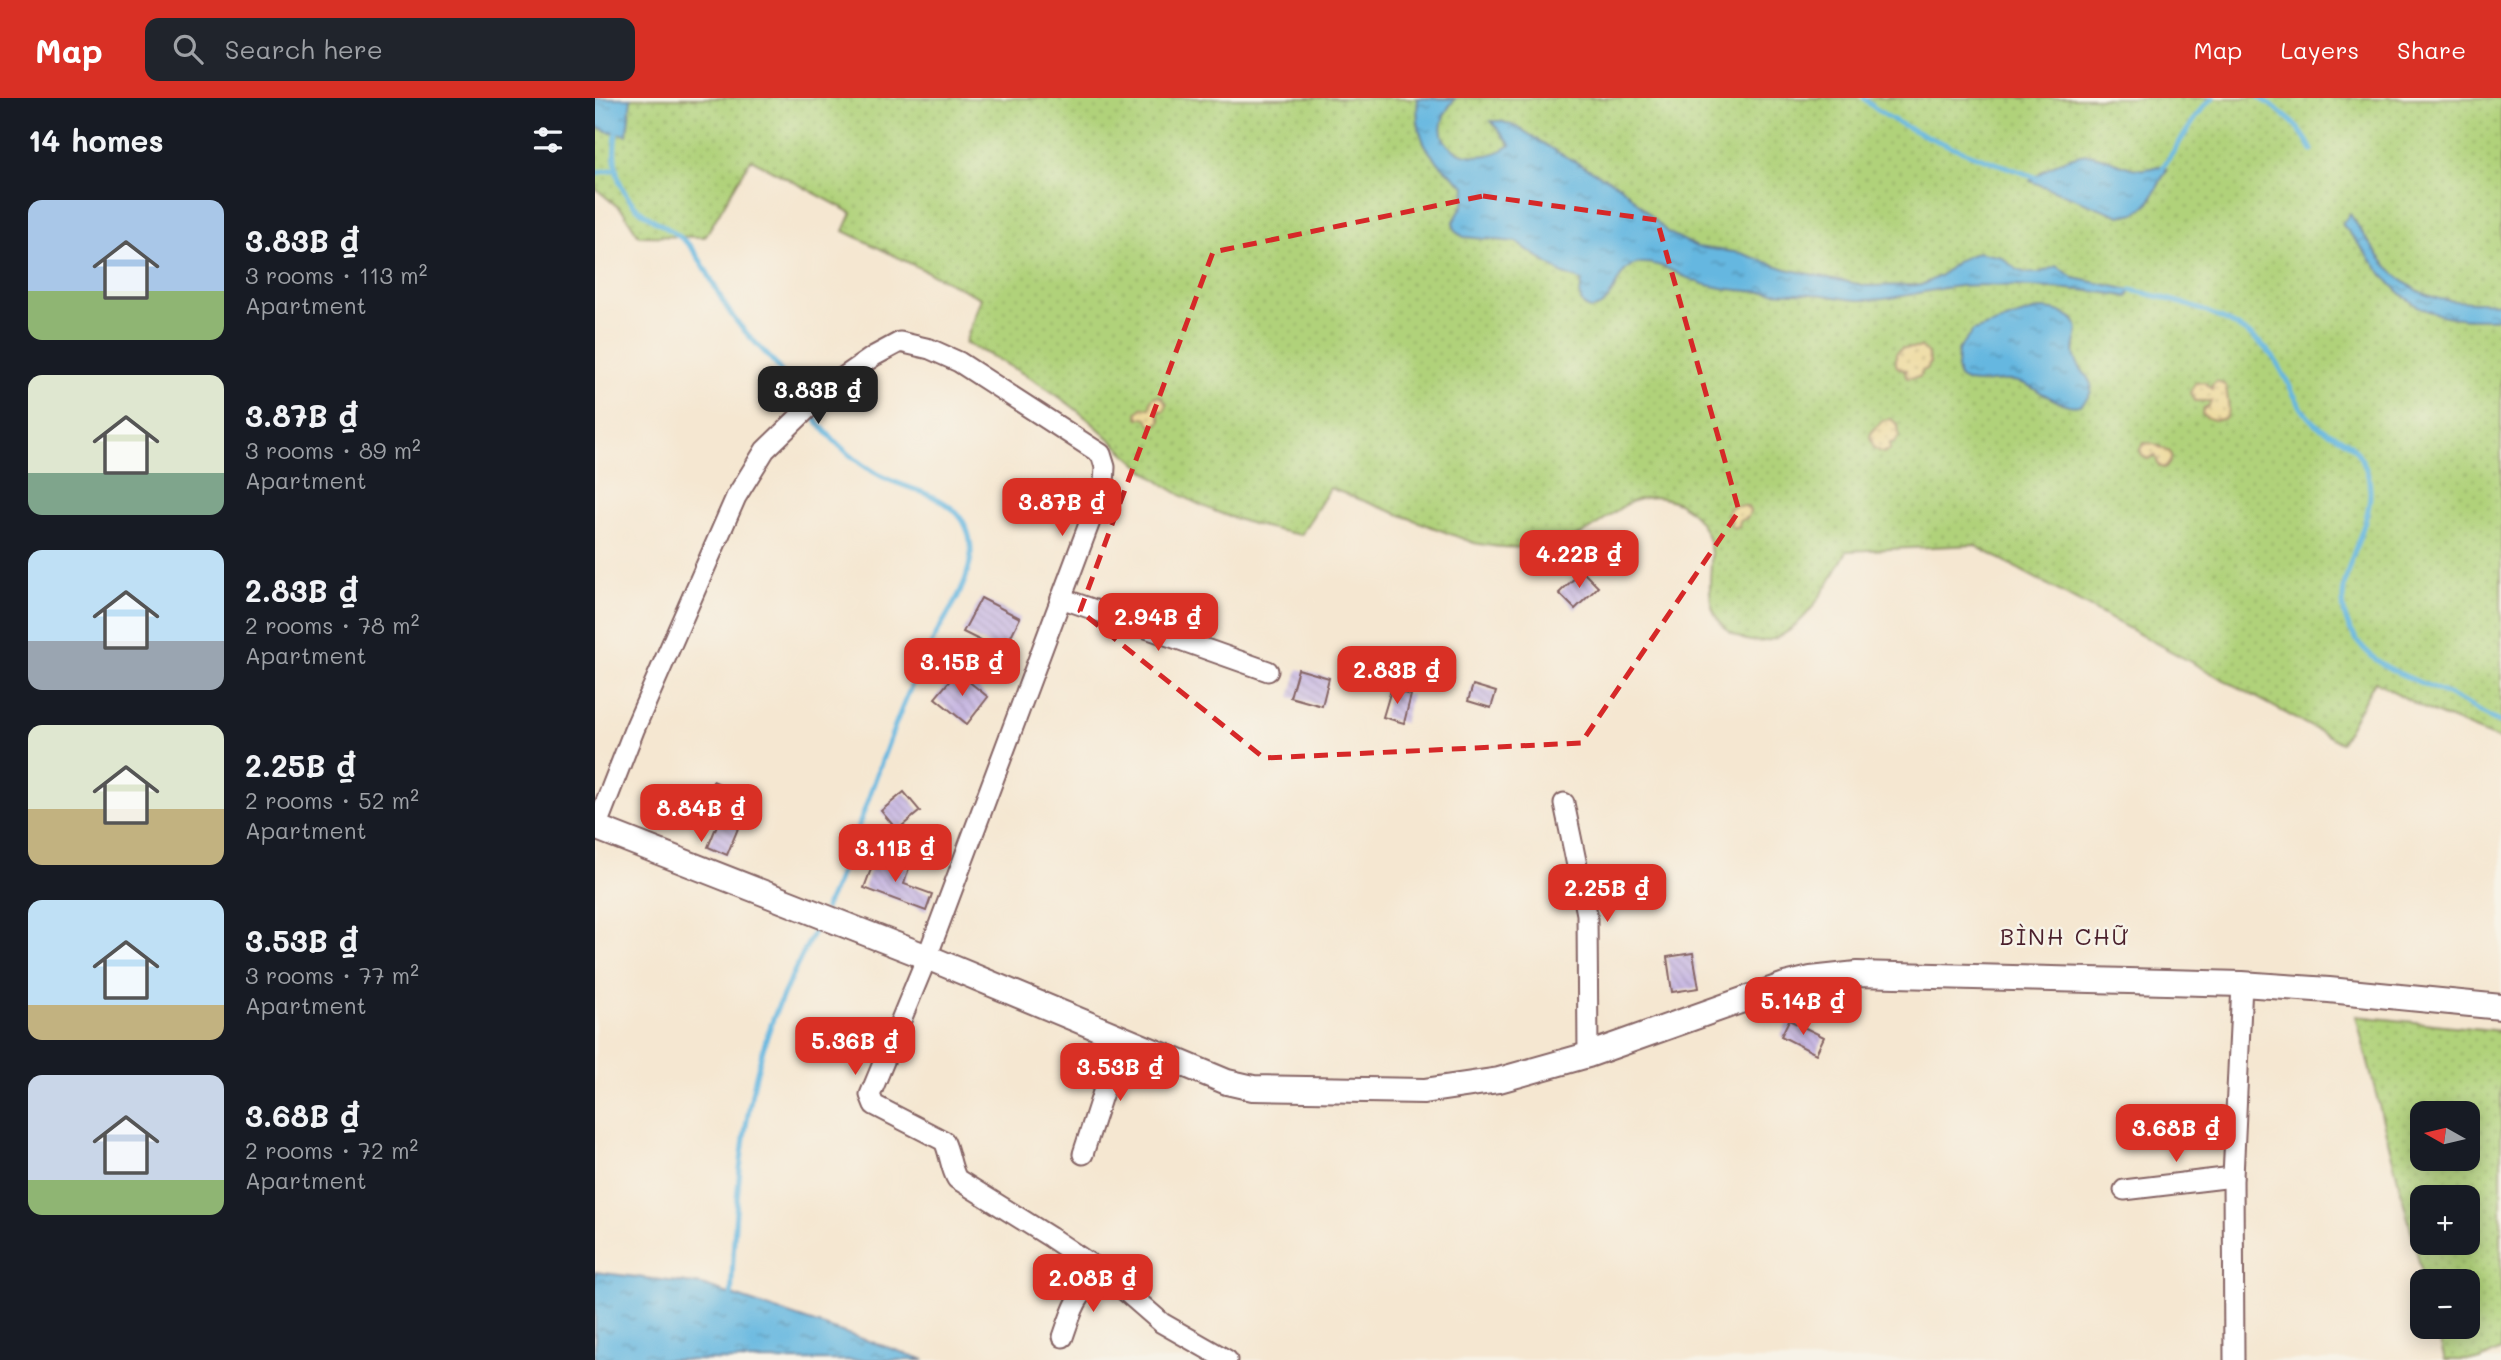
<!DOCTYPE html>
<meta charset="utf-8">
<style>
:root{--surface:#171b24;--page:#20242c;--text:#f1f3f6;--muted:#9ea1a6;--accent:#d93025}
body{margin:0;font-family:Mali,sans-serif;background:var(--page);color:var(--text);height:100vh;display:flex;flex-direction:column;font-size:26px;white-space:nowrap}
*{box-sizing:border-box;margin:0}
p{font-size:23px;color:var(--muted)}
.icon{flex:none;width:38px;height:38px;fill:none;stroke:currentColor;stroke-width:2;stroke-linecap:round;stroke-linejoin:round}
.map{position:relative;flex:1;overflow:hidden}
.sheet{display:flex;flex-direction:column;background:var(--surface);width:595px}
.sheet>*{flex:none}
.needle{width:46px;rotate:278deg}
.controls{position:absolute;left:1815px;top:1003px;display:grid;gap:14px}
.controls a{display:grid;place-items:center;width:70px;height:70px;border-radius:14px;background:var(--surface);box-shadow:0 4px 18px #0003;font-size:35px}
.price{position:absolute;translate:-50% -60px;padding:0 16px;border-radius:14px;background:var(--accent);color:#fff;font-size:23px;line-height:46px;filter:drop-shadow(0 2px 4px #0008)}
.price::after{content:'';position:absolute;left:50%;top:42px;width:21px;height:16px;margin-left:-10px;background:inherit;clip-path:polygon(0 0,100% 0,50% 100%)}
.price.active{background:#222;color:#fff}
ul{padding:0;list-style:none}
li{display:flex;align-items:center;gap:21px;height:175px;padding:0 28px}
li span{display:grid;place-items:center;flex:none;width:196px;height:140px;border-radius:14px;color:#555}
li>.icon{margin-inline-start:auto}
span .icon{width:84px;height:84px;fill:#fffc;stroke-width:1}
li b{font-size:30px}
h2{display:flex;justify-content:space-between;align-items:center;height:84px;padding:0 28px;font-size:30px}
header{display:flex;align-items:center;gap:42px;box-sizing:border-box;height:98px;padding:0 35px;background:var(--accent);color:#fff}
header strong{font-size:33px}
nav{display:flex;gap:38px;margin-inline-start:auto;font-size:24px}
.search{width:490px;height:63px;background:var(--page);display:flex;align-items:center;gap:18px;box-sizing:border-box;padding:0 24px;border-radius:14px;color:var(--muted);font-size:26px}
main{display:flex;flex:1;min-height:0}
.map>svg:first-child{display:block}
.grass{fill:url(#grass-dots);stroke:#7d7852;stroke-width:2;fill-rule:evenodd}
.sand{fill:url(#sand-dots);stroke:#9c7c64;stroke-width:2}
.water{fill:url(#water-ripples);stroke:#586b86;stroke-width:2}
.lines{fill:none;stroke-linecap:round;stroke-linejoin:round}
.stream{stroke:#65b7e0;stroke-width:5}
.building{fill:url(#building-back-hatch)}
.minor-casing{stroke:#866565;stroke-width:23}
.tertiary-casing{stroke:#866565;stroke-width:28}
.minor{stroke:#fff;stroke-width:19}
.tertiary{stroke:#fff;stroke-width:24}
.marked{fill:none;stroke:#d62828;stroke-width:5;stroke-dasharray:14 9;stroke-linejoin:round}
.labels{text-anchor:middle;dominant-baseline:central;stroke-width:5;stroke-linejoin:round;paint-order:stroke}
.quarter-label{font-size:23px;letter-spacing:2px;fill:#4a1f2b;stroke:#f7f3e8}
</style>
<header>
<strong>Map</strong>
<div class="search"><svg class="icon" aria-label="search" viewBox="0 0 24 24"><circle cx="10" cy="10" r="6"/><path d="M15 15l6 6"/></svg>Search here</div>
<nav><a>Map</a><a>Layers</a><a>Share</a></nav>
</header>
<main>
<section class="sheet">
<h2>14 homes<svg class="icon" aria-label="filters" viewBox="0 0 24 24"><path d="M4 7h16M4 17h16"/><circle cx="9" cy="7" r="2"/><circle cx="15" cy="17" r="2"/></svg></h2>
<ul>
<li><span style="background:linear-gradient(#a9c7e8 65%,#8fb573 0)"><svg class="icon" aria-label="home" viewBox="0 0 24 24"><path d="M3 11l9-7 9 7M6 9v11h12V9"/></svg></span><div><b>3.83B ₫</b><p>3 rooms · 113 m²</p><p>Apartment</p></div></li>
<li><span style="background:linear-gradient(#dfe7d0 70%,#7fa58c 0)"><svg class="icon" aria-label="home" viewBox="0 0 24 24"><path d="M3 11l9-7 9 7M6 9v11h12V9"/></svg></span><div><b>3.87B ₫</b><p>3 rooms · 89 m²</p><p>Apartment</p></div></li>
<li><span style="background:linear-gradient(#bfe0f5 65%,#9aa5b1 0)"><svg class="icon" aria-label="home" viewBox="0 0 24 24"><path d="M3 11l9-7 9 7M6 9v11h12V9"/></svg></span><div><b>2.83B ₫</b><p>2 rooms · 78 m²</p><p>Apartment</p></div></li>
<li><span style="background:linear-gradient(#dfe7d0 60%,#c2b280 0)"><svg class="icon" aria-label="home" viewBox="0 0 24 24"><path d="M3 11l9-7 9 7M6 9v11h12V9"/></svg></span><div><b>2.25B ₫</b><p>2 rooms · 52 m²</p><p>Apartment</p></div></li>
<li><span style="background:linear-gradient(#bfe0f5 75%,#c2b280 0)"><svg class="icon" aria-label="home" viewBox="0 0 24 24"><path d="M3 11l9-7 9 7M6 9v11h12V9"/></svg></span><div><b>3.53B ₫</b><p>3 rooms · 77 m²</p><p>Apartment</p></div></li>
<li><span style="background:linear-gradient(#c9d6e8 75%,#8fb573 0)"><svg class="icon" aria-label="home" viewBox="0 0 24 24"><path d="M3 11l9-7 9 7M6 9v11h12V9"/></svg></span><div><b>3.68B ₫</b><p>2 rooms · 72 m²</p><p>Apartment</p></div></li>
</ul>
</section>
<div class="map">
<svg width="1906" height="1262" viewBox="0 0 1906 1262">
<defs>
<pattern id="grass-dots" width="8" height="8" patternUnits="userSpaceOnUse" patternTransform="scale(1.75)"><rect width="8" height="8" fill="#b0d27a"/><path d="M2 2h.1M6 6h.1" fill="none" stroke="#99b46a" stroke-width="1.8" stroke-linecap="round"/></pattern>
<pattern id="sand-dots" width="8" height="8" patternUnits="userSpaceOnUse" patternTransform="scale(1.75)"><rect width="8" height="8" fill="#eeda9e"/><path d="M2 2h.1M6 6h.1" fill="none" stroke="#cebb88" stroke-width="1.8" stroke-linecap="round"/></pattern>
<pattern id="water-ripples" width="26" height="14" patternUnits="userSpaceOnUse" patternTransform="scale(1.75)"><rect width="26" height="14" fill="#65b7e0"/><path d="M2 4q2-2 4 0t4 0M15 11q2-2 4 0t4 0" fill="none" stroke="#5594b6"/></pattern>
<pattern id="building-back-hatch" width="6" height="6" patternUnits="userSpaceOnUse" patternTransform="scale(1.75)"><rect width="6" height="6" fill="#c8b8e2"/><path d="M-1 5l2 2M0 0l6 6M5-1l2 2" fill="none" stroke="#ad9ec2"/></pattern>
</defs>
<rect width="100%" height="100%" fill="#f7f3e8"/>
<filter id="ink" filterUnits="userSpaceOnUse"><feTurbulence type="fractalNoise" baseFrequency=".0143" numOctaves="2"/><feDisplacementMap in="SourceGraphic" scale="14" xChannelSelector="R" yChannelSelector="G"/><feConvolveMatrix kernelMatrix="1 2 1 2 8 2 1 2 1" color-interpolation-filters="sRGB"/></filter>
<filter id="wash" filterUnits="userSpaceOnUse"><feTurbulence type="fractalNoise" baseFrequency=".00686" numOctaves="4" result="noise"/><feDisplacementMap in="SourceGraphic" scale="28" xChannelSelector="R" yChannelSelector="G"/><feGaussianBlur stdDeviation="1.57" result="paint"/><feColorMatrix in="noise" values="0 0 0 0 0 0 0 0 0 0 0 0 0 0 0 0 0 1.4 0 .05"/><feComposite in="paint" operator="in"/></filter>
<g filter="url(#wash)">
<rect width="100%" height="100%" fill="#f5e7d1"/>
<g class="grass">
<path d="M0 0H1906V642L1828 610 1780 583 1746 645 1379 447 1252 453C1232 488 1198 558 1148 541 1133 536 1121 523 1117 508 1112 491 1117 472 1116 455 1114 428 1094 404 1067 400 1031 394 1012 425 983 438 949 452 914 452 879 445L735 390 706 437C658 428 612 415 571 388 540 368 517 341 489 318 453 288 412 265 370 245L386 200 249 133 257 115 156 61 110 139 44 138 28 113 0 90Z"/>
<path d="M1761 918 1906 933V1252L1885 1262H1850L1841 1229 1872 1228V1183H1829ZM1827 1015H1872V1060H1827ZM1827 1099H1872V1144H1827Z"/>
</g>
<g class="sand">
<path d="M1307 250H1326L1332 254 1335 265 1332 271 1327 273 1325 279 1312 280 1310 276 1311 272 1305 271 1301 267V255Z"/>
<path d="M1622 283 1631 288 1634 312 1631 320C1623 323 1614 322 1607 316L1608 311 1614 308 1616 303H1600L1595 295 1601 285 1609 284 1617 291V287Z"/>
<path d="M560 298 567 299 572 307 569 313H563L566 323 560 328 555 327 552 320H544L542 315 548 309 555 310 556 302Z"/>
<path d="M1296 321 1303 327 1304 338 1300 344 1295 345V352L1288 355 1279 350 1275 339 1276 335 1288 322Z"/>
<path d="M1549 345 1559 346 1575 354C1578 361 1575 367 1568 370L1564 368 1560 357 1553 361 1547 358 1545 351Z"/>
<path d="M1140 408H1152L1155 413 1153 419 1145 423 1144 428 1139 430 1135 427 1136 419 1132 415 1134 410Z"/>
</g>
<g class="water">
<path d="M0 0H36L32 37 11 33 0 28Z"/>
<path d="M823 0 860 1C820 47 877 74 916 47L896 23H906L924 30 964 55 1026 88 1072 134 1102 149 1146 155 1191 171 1272 188 1326 187 1345 178 1364 162 1383 154 1406 159 1421 171 1431 175H1444L1462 168 1479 180 1536 192 1533 199C1502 192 1470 191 1438 189 1413 188 1389 186 1364 188 1331 192 1297 203 1264 202 1248 202 1233 196 1217 196 1182 194 1146 195 1112 187 1090 182 1069 164 1047 165 1017 166 1023 211 995 211 982 207 985 194 987 183L968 176 921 144 869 139 861 134 858 125 869 105 870 88C838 63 818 44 823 0Z"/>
<path d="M1493 56C1518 59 1537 79 1563 68L1572 71 1554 105 1541 115 1525 118 1435 83C1451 69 1473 58 1493 56Z"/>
<path d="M1755 116C1778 151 1801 191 1845 201 1865 205 1886 203 1906 205V220C1809 227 1803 191 1747 126Z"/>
<path d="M1444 211C1459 211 1488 216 1482 238 1480 246 1478 251 1480 259 1485 278 1510 285 1487 306 1470 314 1445 291 1427 285 1404 277 1381 293 1364 279L1362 270 1363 252 1378 233Z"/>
<path d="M0 1174 107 1187 330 1262H0Z"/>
</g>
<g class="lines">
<g class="stream">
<path d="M1269 0C1295 31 1399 64 1440 79"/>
<path d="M1665 0C1687 14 1705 27 1717 52"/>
<path d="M21 36C18 56 19 75 29 93 44 121 74 126 94 147 112 167 120 194 136 216 147 232 161 245 175 260 188 274 198 291 209 307"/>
<path d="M1568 69 1608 9 1618 0"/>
<path d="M0 75 21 71"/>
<path d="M1536 192C1582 202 1649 220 1678 259 1693 279 1699 305 1717 323 1725 331 1734 334 1744 339 1765 350 1776 374 1775 397 1773 440 1732 488 1755 531 1778 572 1811 577 1850 595 1869 604 1887 616 1906 625"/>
<path d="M215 315C235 340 257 363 286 378 313 392 350 395 368 423 376 437 378 454 374 469 369 491 358 507 347 526 334 549 323 573 312 598 282 667 263 742 230 810"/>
<path d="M136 1204C139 1121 145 1028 169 948 182 904 203 866 223 825"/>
</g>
</g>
<g id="blocks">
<g class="building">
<path d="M987 473 1003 489 980 511 964 495Z"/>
<path d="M386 500 425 520 408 554 368 534Z"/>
<path d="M703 571 734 580 727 608 695 599Z"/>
<path d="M362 574 393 599 372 626 340 600Z"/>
<path d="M878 587 901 594 896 610 873 603Z"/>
<path d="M796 592 816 597 809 625 788 619Z"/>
<path d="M118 683 156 699 132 757 113 749 124 722 105 714Z"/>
<path d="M309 694 325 713 302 732 286 713Z"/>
<path d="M281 758 314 770 309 786 337 796 331 813 269 790Z"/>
<path d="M1098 855 1104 890 1077 894 1072 859Z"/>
<path d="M1194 922 1229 939 1221 956 1186 938Z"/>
</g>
</g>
</g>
<g filter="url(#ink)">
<use href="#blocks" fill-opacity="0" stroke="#866565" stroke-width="2"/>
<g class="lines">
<g class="minor-casing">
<g id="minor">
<path d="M466 500 673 573"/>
<path d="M969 705 992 816 993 957"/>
<path d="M0 732 39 632 141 399 170 352 237 287 279 258 305 244 335 251 364 264 506 356 510 369 509 386 332 859 275 997 279 1007 349 1043C355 1055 355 1069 362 1081L455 1139 513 1178 567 1225 632 1262"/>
<path d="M488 1056 510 988 528 942"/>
<path d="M1529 1092 1638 1079"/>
<path d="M468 1239C479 1208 481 1192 513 1178"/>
<path d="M1639 1262 1638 1079 1647 886"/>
</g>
</g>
<g class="tertiary-casing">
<path id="tertiary" d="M0 729 332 859 632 984 658 990 829 993 904 982 993 957 1190 887 1216 881 1262 876 1647 886 1734 892 1906 909"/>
</g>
<use href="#minor" class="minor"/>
<use href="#tertiary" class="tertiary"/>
</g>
</g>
<path class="marked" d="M888 98 1062 122 1144 413 986 645 669 660 485 513 618 154Z"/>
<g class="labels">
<g class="quarter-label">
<text x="1470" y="838">BÌNH CHỮ</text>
</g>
</g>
</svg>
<div class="controls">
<a><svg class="needle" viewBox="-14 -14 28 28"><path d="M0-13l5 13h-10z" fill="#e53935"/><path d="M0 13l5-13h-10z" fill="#9ea1a6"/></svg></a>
<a>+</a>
<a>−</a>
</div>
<b class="price active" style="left:223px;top:328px">3.83B ₫</b>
<b class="price" style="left:467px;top:440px">3.87B ₫</b>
<b class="price" style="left:984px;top:492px">4.22B ₫</b>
<b class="price" style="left:563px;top:555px">2.94B ₫</b>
<b class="price" style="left:367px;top:600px">3.15B ₫</b>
<b class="price" style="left:802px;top:608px">2.83B ₫</b>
<b class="price" style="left:106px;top:746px">8.84B ₫</b>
<b class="price" style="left:300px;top:786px">3.11B ₫</b>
<b class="price" style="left:1012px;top:826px">2.25B ₫</b>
<b class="price" style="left:1208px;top:939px">5.14B ₫</b>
<b class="price" style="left:260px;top:979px">5.36B ₫</b>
<b class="price" style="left:525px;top:1005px">3.53B ₫</b>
<b class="price" style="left:1581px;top:1066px">3.68B ₫</b>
<b class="price" style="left:498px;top:1216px">2.08B ₫</b>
</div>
</main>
